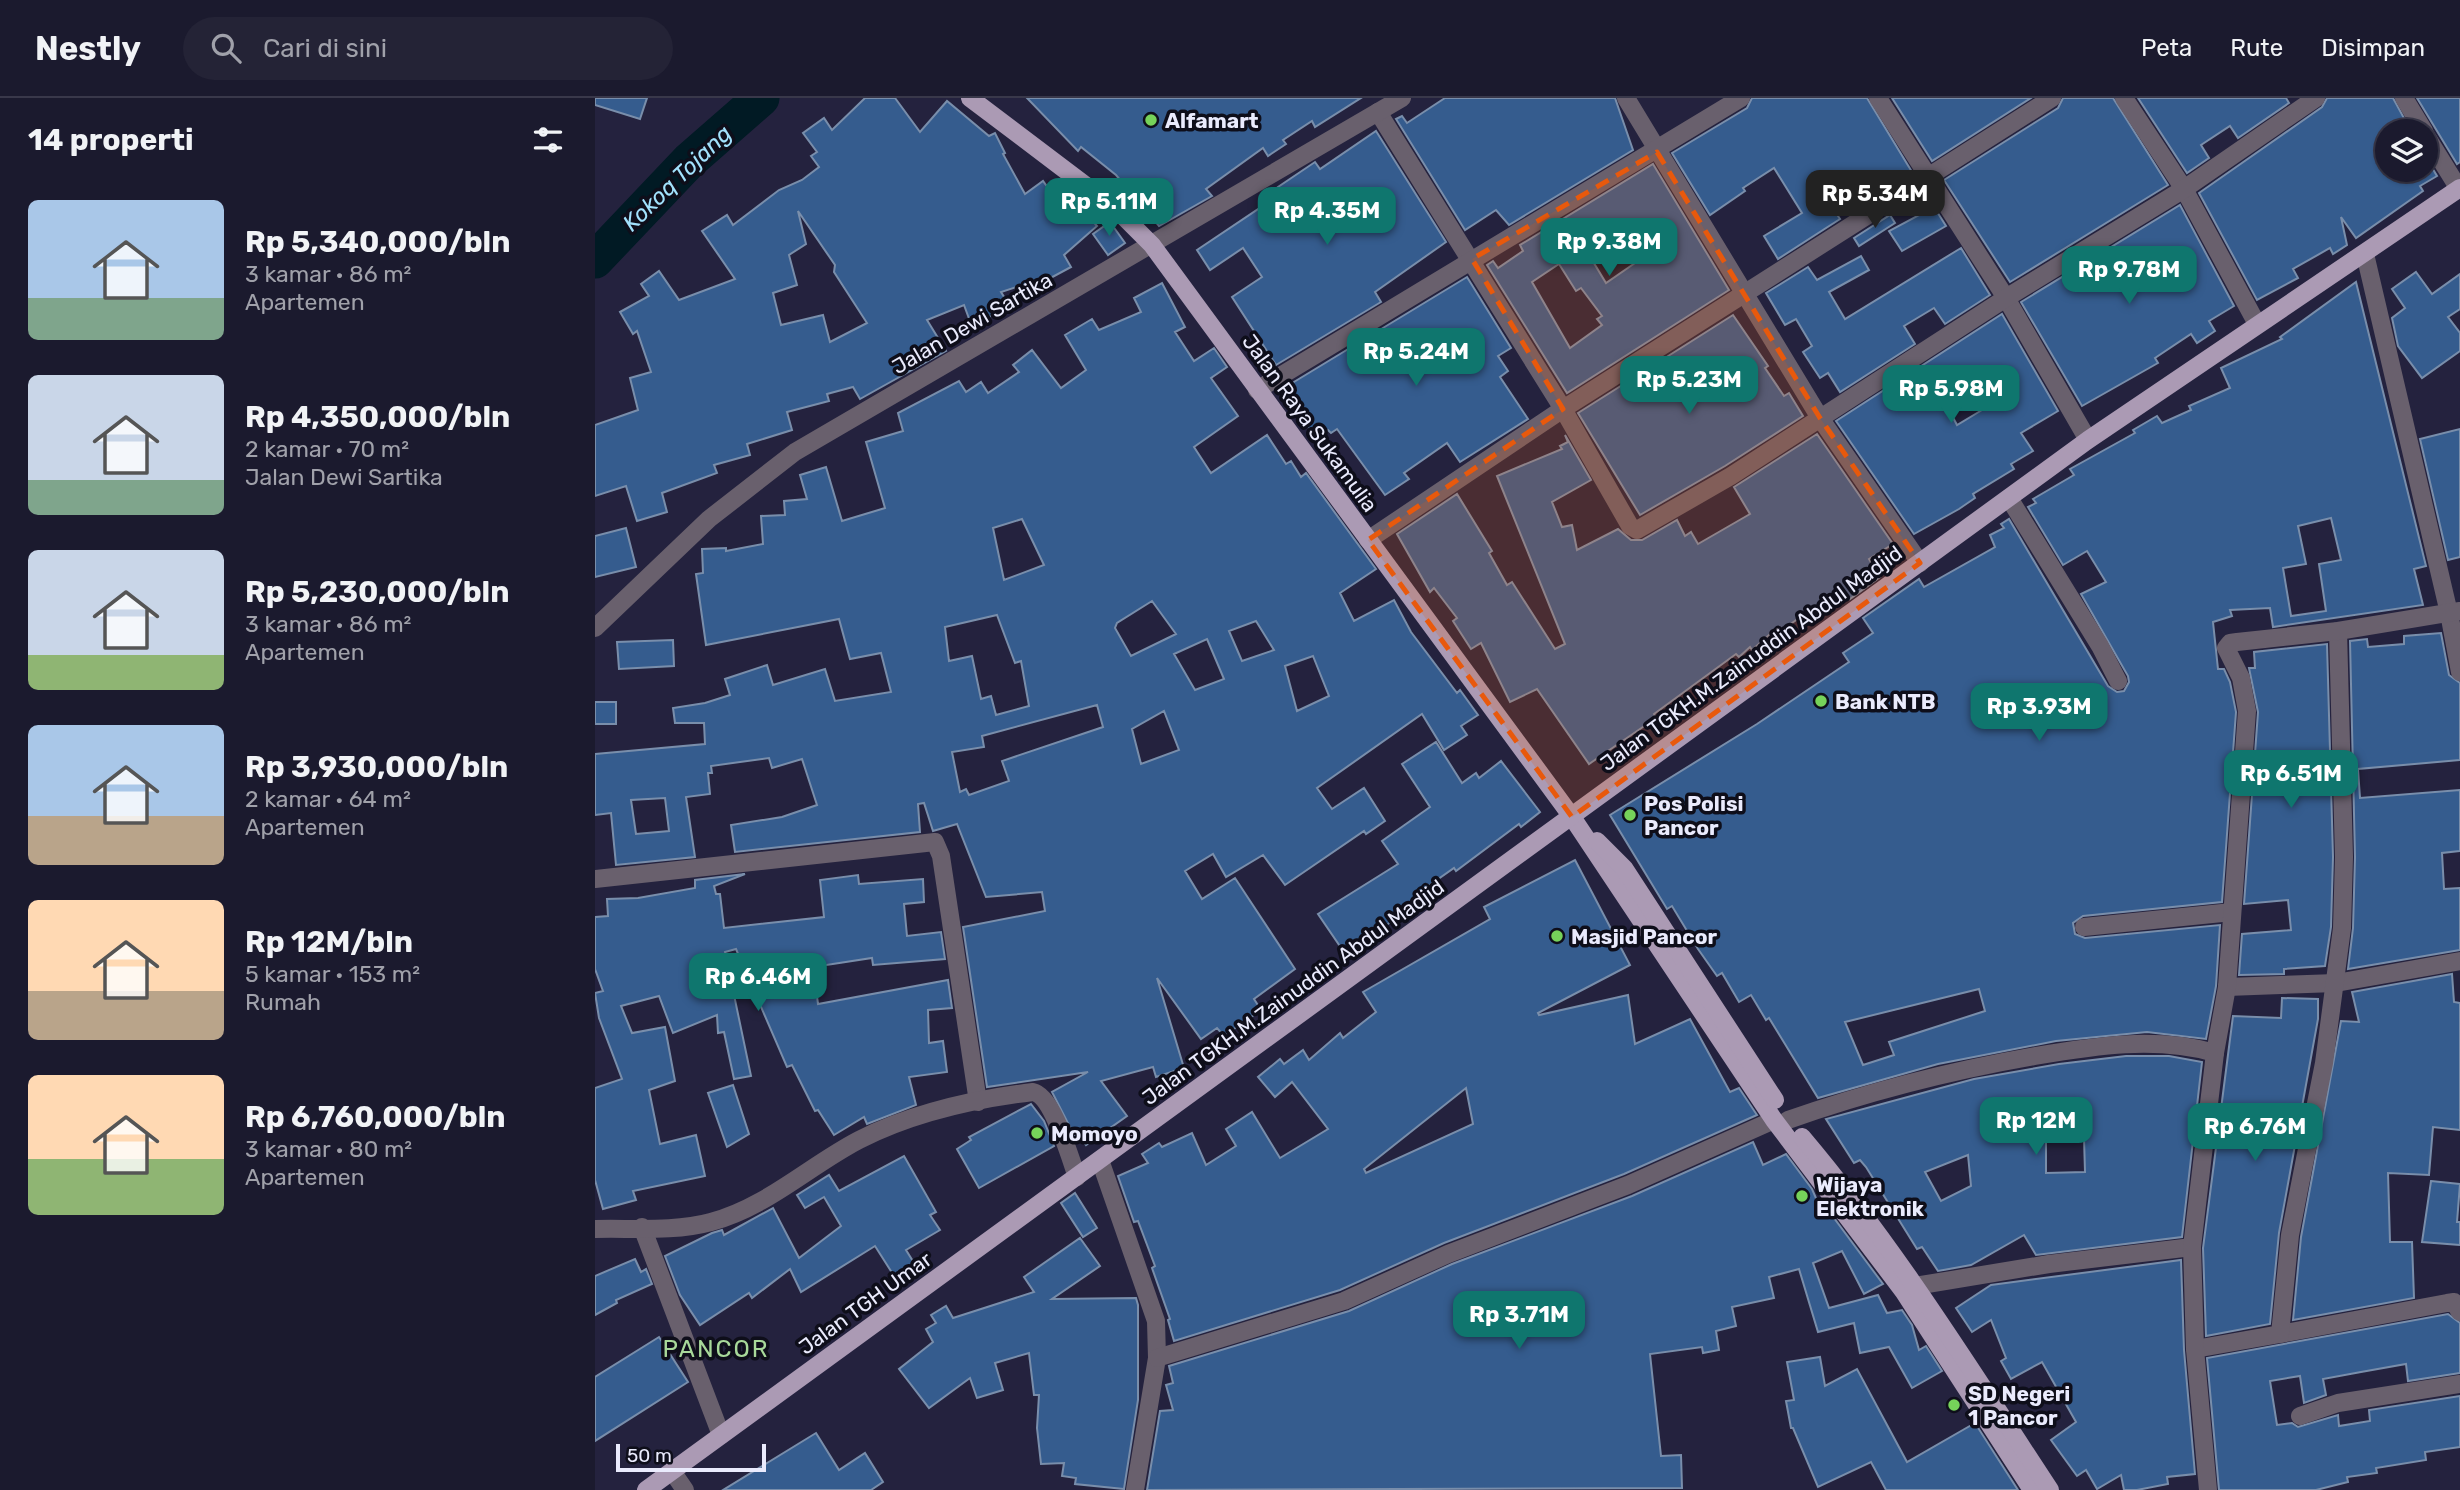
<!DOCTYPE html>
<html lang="id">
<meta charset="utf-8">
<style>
:root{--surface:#1b1a2e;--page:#242336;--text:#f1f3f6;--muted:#a0a1aa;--line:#39384a;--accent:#0f766e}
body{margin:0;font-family:Rubik,sans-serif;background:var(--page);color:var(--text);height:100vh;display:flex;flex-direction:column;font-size:26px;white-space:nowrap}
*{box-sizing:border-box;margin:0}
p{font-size:23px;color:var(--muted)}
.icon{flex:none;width:38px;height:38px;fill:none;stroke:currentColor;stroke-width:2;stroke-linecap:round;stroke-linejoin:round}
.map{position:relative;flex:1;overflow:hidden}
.sheet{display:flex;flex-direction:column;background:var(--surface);width:595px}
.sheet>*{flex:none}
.fabs{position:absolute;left:1780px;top:21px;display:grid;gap:14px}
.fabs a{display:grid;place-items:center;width:63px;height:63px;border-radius:50%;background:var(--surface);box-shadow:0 2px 5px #0004,0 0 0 2px var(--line);font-size:35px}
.scale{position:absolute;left:21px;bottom:18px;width:150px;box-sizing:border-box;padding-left:7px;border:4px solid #eaebfd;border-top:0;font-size:19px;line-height:24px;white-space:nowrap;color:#eaebfd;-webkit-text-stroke:5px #0e0e1a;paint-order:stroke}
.price{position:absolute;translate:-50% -60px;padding:0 16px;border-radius:14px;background:var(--accent);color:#fff;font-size:23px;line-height:46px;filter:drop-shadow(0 2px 4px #0008)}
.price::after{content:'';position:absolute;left:50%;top:42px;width:21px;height:16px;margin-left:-10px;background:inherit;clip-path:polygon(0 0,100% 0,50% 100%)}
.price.selected{background:#222;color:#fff}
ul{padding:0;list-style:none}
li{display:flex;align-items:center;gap:21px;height:175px;padding:0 28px}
li span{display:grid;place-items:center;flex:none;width:196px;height:140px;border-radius:10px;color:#555}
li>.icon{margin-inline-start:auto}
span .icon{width:84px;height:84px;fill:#fffc;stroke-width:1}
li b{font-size:30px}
h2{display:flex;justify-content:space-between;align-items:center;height:84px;padding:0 28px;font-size:30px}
header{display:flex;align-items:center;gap:42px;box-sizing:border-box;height:98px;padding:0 35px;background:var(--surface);border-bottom:2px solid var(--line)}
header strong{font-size:33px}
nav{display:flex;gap:38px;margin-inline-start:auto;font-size:24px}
.search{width:490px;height:63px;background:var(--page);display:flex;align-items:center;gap:18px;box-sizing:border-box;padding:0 24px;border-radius:38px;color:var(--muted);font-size:26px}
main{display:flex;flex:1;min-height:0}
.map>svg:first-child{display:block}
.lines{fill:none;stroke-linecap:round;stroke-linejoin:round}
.river{stroke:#011a24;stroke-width:37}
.building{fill:#355c8e;stroke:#798eab;stroke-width:2;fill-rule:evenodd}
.minor{stroke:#69606d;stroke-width:18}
.major{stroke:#ab9ab4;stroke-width:18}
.marked{fill:#e8590c;fill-opacity:0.2;stroke:#e8590c;stroke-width:5;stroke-dasharray:14 9;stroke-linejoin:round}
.poi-dot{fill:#76d25a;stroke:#0e0e1a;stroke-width:2.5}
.labels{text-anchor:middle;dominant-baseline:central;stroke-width:7;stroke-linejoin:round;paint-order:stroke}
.poi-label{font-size:21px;font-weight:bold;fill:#eaebfd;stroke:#0e0e1a;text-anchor:start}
.street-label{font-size:21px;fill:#eaebfd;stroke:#0e0e1a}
.water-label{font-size:23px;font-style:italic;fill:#a2e2fd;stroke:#0e0e1a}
.quarter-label{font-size:24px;letter-spacing:2px;fill:#a8d99a;stroke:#0e0e1a}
</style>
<header>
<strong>Nestly</strong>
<div class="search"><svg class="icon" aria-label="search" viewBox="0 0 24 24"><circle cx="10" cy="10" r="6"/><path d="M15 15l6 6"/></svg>Cari di sini</div>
<nav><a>Peta</a><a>Rute</a><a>Disimpan</a></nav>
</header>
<main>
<section class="sheet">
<h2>14 properti<svg class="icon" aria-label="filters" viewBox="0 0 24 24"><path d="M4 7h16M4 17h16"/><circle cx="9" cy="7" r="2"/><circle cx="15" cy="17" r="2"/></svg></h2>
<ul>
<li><span style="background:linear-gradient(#a9c7e8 70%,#7fa58c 0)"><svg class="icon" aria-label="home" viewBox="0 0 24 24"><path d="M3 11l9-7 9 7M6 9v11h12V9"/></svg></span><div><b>Rp 5,340,000/bln</b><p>3 kamar · 86 m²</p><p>Apartemen</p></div></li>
<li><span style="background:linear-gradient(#c9d6e8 75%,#7fa58c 0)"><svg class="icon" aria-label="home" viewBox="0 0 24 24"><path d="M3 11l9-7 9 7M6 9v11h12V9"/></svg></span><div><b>Rp 4,350,000/bln</b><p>2 kamar · 70 m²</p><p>Jalan Dewi Sartika</p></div></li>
<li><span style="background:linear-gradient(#c9d6e8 75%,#8fb573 0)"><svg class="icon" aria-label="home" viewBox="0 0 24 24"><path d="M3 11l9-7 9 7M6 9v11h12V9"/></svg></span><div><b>Rp 5,230,000/bln</b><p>3 kamar · 86 m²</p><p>Apartemen</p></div></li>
<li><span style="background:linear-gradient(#a9c7e8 65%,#b9a48a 0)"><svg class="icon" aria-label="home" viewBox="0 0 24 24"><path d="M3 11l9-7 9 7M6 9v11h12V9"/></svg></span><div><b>Rp 3,930,000/bln</b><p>2 kamar · 64 m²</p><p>Apartemen</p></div></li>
<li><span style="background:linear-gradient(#ffd9b3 65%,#b9a48a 0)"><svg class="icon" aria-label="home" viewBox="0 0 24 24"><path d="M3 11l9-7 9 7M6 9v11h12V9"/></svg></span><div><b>Rp 12M/bln</b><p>5 kamar · 153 m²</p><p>Rumah</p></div></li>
<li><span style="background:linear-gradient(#ffd9b3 60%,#8fb573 0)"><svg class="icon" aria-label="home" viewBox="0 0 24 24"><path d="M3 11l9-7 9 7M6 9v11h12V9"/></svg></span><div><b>Rp 6,760,000/bln</b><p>3 kamar · 80 m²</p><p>Apartemen</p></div></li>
</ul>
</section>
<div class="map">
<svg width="1865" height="1392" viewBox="0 0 1865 1392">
<rect width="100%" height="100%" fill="#24223e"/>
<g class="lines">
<path class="river" d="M0 162 94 63 166 0"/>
</g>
<g class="building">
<path d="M0 0H52L45 21 0 7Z"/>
<path d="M270 0H300L325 34 352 3 394 38 400 35 410 55 408 56 430 96 448 83 471 115 482 105 502 128 469 157 476 169 450 183 449 180 406 194 413 205 396 218 376 226 369 207 332 222 351 253 265 301 258 289 232 296 234 303 192 314 197 332 152 346 155 357 119 367 122 375 67 395 72 414 42 423 31 388 0 398V327L43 312 35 280 56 274 42 233 38 236 25 214 54 198 46 186 64 173 84 202 140 181 107 133 132 117 138 127 184 92 207 82 224 69 216 58 222 54 208 35 229 20 237 32ZM203 113 240 167 239 174 272 225 235 244 228 217 186 227 178 195 202 187 194 157 211 146Z"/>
<path d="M432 0H766L720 29 717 23 688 42 691 46 673 58 668 50 611 91 617 98 564 128 521 77 486 49 483 53Z"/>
<path d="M850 0H1020L1038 52 914 127 901 112 870 132 801 21 807 18 812 25Z"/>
<path d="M1157 0H1272L1317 74 1270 102 1259 85 1232 102 1245 121 1183 161 1169 138 1207 115 1179 70 1148 90 1150 93 1115 117 1077 55 1152 10Z"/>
<path d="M1297 0H1436L1337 63Z"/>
<path d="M1468 0H1518L1573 87 1415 184 1349 82 1463 10Z"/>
<path d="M1543 0H1691L1694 5 1643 40 1635 28 1606 47 1614 60 1592 75Z"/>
<path d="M1732 0H1798L1816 33H1792V72H1830V58L1842 78 1825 88 1828 93 1761 140 1746 119 1752 147 1738 156 1735 150 1698 171 1703 180 1662 202 1604 95 1727 9Z"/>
<path d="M1822 0H1865V64L1862 66Z"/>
<path d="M781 33 851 144 780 194 786 204 681 267 637 199 667 179 648 150 615 172 602 152 687 95 683 89 720 64 725 71Z"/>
<path d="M1058 66 1134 192 972 295 892 167 898 163 903 170 928 153 925 147ZM1015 123 1040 165 1011 185 985 142ZM964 166 981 193 986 190 1007 218 1002 221 1007 227 975 250 937 184Z"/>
<path d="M1585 107 1639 208 1614 223 1620 233 1602 245 1596 236 1560 260 1563 265 1487 308 1426 204Z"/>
<path d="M1339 109 1351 128 1307 153 1294 133Z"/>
<path d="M1295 117 1300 125 1264 148 1259 140Z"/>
<path d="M515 124 530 145 513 157 498 136Z"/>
<path d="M1366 150 1395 197 1350 226 1339 210 1309 228 1320 246 1245 294 1233 275 1225 280 1208 254 1217 248 1201 221 1190 227 1171 195 1213 169 1222 182 1266 158 1274 172 1234 194 1250 221Z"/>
<path d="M1821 174 1837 196 1865 176V211L1853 219 1865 235V253L1827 280 1803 248 1797 220 1810 210 1797 191Z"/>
<path d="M872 179 916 250 903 258 913 273 905 279 933 321 865 364 852 345 809 375 814 381 790 397 742 331 736 335 733 332 720 340 689 290Z"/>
<path d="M1761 184 1831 468 1819 471 1828 507 1678 529 1675 510 1635 512 1637 518 1618 524 1623 571H1629L1635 584 1641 614 1627 804 1488 818 1478 825 1480 836 1490 840 1625 827 1621 888 1611 941 1552 934 1461 943 1343 966 1223 1000 1174 920 1171 922 1156 897 1144 904 1127 875 1122 878 1103 851 1077 808 1072 811 1015 717 1162 626 1254 564 1248 555 1278 535 1268 520 1324 481 1329 489 1400 449 1395 437 1409 430 1406 426 1414 421 1513 588 1522 594 1529 593 1534 584 1533 578 1486 496 1511 484 1492 453 1468 467 1433 409 1441 405 1438 401 1479 377 1475 371 1540 335 1538 332 1562 318 1567 325 1596 312 1594 308 1635 290 1626 270 1687 241 1685 239ZM1736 420 1746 462 1724 466 1731 513 1696 518 1688 470 1711 466 1703 428ZM1384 891 1390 913 1294 944 1299 957 1268 967 1250 924Z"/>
<path d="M567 185 590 229 580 234 599 263 619 250 632 269 616 280 643 318 599 349 616 375 672 337 691 366 696 363 706 379 711 375 781 471 745 495 759 523 799 502 816 534 862 595 865 592 883 617 866 628 872 637 849 652 827 616 722 690 737 711 769 690 790 723 771 736 769 733 690 787 668 757 631 779 618 756 590 773 607 801 640 780 700 871 659 901 666 912 629 938 622 930 606 941 562 880 589 970 561 979 558 969 506 983 532 1018 491 1047 482 1035 479 1037 457 994 493 974 392 989 368 829 450 813 447 794 391 799 362 726 338 733 329 705 323 706 325 734 140 754 136 727 187 719 222 707 207 661 177 670 174 660 116 668 117 675H113L115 696 91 699 100 759 21 767 16 715 0 717V656L110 646 109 625H80L78 610 110 605 135 597 130 581 172 567 178 587 230 571 240 603 296 594 286 555 255 561 244 521 111 547 101 476 108 475 107 451 131 450V453L168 446 166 418 190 417 189 403 212 401 205 377 231 369 247 423 290 410 271 344 308 333 303 315 364 283 371 294 386 284 393 295 424 274 418 267 437 252 466 290 491 272 470 237 497 221 504 232 546 214 539 200ZM427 421 449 467 409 482 398 430ZM557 503 581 536 536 558 520 530 522 525ZM402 517 420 565 426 563 434 608 401 617 396 598 386 601 377 558 354 563 350 529ZM661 523 679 552 647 563 634 533ZM612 541 629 581 600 592 579 556ZM718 558 734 598 702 613 690 568ZM502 607 508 629 407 663 414 683 374 697 371 691 365 694 357 654 389 649 387 638ZM569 613 584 652 546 666 537 631ZM70 700 74 733 41 736 36 702Z"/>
<path d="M1407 216 1463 313 1426 335 1438 353 1416 366 1419 371 1378 396 1380 400 1364 411 1319 436 1241 323ZM1369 272 1392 309 1362 327 1342 289Z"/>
<path d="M1138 217 1173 268 1170 270 1189 298 1194 295 1208 318 1130 368 1045 417 983 315Z"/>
<path d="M1865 331V459L1853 462 1825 341Z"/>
<path d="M1222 336 1298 446 1274 461 1285 479 1255 501 1251 495 1230 508 1227 504 1184 534 1182 530 1157 552 1155 549 1144 559 1141 556 1059 616 1061 620 994 666 942 591 915 604 886 545 876 551 858 523 862 520 839 490 835 494 802 436 862 396 897 453 894 455 912 487 917 484 960 551 970 546 902 378 967 351 965 348 973 344 970 337 996 382 957 404 967 429 977 427 982 452 1023 431 1036 442H1047L1082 422 1090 438 1096 434 1103 446 1155 416 1139 389Z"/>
<path d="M31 430 41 469 0 479V438Z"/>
<path d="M1846 535 1854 577 1865 585V662L1763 671 1765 700 1865 692V753L1847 755 1849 791 1865 790V852L1753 871 1758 830 1760 759 1755 543 1772 541 1773 549 1809 546V538Z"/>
<path d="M78 542 79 568 24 571 22 544Z"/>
<path d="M1732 546 1738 759 1736 829 1730 868 1689 871V876L1644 877 1647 836 1696 832 1693 802 1649 806 1663 614 1654 570H1660L1659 554Z"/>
<rect x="0" y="604" width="21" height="22"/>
<path d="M841 644 867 685 881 675 884 680 906 663 945 714 926 729 924 726 861 773 859 770 822 796 826 802 817 808 819 812 798 826 797 823 751 857 723 816 803 766 787 743 835 709 807 666Z"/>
<path d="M980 762 1035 867 943 915 944 917 1033 897 1040 946 1095 921 1135 994 1144 990 1162 1017 1029 1076 849 1145 745 1192 579 1243 573 1222 575 1221 557 1170 560 1168 543 1123 539 1124 523 1078 553 1065 547 1056 564 1045 567 1049 597 1035 611 1067 641 1048 631 1031 657 1014 685 1060 733 1031 697 984 680 999 663 979 685 961 689 966 708 952 714 962 745 935 748 940 781 914 768 894 895 821 889 809ZM871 990 878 1026 771 1075 769 1071Z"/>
<path d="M150 776 119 788 121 796H125L129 830 229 819 225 782 263 777 264 786 328 781 329 804 309 806 312 838 346 834 350 861 278 867 277 860 218 869 223 906 353 882 357 910 333 912 334 945 348 943 352 974 314 979 321 1007 272 1026 269 1019 239 1037 223 1012 220 1013 197 967 192 969 141 851 130 854 156 978 139 981 129 934 123 935 122 917 78 935 64 898 26 908 37 935 70 929 80 983 54 992 65 1046 101 1037 110 1078 38 1093 41 1102 8 1111 0 1082V990L27 981 4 920 0 895 8 893 0 871V819L13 818 12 801 43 800 100 790V782Z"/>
<path d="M1857 876 1859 904 1865 905V1032L1838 1029 1834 1077 1793 1075 1795 1144H1817L1819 1200 1698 1222 1706 1139 1746 923 1764 924 1757 894Z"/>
<path d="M1687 900 1723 901V921L1684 1135 1675 1226 1611 1238 1608 1150 1638 918 1686 920Z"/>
<path d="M1531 958H1574L1607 964 1587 1139 1441 1157 1429 1137 1376 1167 1343 1173 1327 1149 1322 1151 1271 1069 1265 1062 1259 1065 1231 1021 1379 981 1464 966ZM1489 1040 1490 1074 1451 1075V1041ZM1373 1057 1376 1088 1346 1103 1330 1074Z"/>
<path d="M138 987 154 1036 132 1049 113 995Z"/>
<path d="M436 1006 449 1023 459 1048 384 1090 362 1051 376 1042 374 1039Z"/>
<path d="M1158 1044 1168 1067 1191 1056 1217 1091 1228 1116 1233 1112 1288 1186 1269 1196 1247 1153 1218 1165 1234 1210 1283 1197 1292 1215 1307 1212 1317 1227 1324 1252 1331 1248 1347 1273 1317 1290 1294 1249 1265 1255 1259 1225 1223 1234 1204 1171 1174 1179 1179 1200 1137 1209 1141 1228 1121 1233 1124 1252 1108 1255 1107 1249 1055 1256 1066 1358 1086 1357 1087 1390 552 1392 565 1313 578 1312 571 1287 578 1285 574 1268 754 1213 857 1166 1037 1098Z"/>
<path d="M309 1058 341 1114 335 1117 345 1132 311 1152 321 1168 301 1181 280 1148 206 1194 195 1171 157 1200 154 1195 105 1227 85 1197 70 1158 117 1135 127 1132 129 1137 178 1110 204 1160 246 1128 229 1099 210 1110 202 1097 234 1077 244 1093Z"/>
<path d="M1836 1083 1865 1086 1862 1124H1865V1147L1827 1144Z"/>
<path d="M480 1095 502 1130 488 1139 466 1105Z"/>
<path d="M485 1140 505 1168 457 1201 541 1200 543 1207V1302L529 1391 480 1386 481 1380 467 1378 469 1365 446 1366 442 1330 444 1297H439L434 1255 400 1265 408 1292 382 1300 375 1280 334 1310 304 1271 338 1244 331 1231 341 1225 336 1217 351 1208 358 1220 439 1194 429 1179Z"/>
<path d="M40 1161 46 1174 51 1171 57 1186 21 1202 22 1205 0 1217V1178Z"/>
<path d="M1586 1162 1589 1252 1600 1376 1572 1379 1573 1386 1542 1392H1529L1526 1377 1502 1391 1491 1372 1482 1378 1456 1342 1481 1324 1447 1264 1416 1281 1406 1263 1411 1260 1396 1222 1377 1234 1361 1210 1396 1187Z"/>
<path d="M1853 1216 1865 1225V1275L1813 1283 1811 1266 1766 1274 1728 1281 1731 1297 1709 1305 1705 1278 1675 1283 1682 1327 1697 1325 1703 1329 1743 1317 1744 1328 1775 1323 1774 1312 1865 1298V1349L1830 1354 1831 1362 1781 1370 1782 1375 1752 1379 1753 1384 1721 1392H1624L1612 1260Z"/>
<path d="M64 1239 93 1284 0 1343V1279Z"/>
<path d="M1225 1259 1230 1288 1262 1271 1312 1364 1380 1325 1423 1392H1291L1276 1364 1223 1389 1198 1330H1196L1191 1303 1199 1302 1192 1264Z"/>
<path d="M221 1335 244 1372 270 1355 288 1384 276 1392H128Z"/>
</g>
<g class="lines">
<g class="minor">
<path d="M1031 0 1225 320 1325 465"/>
<path d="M1283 0 1411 200 1493 342"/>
<path d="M1529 0 1589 91 1662 226"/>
<path d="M1809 0 1829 33"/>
<path d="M783 14 968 311 1035 428 1042 432 1136 378 1411 200 1589 91 1721 0"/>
<path d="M1830 36 1864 91"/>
<path d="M1770 156 1854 515 1865 574"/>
<path d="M662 292 1146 0"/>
<path d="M1414 400 1505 548 1523 583"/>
<path d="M773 442 968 311 1457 0"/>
<path d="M0 530 114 421 200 354 807 0"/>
<path d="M0 781 340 744 346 758 383 1004"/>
<path d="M1489 829 1637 814"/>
<path d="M1632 889 1741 885 1865 863"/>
<path d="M1193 1022C1275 993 1354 973 1440 958 1500 948 1560 938 1620 955"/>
<path d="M505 1062 561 1223 562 1260 540 1392"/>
<path d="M47 1129 126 1337"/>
<path d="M0 1131C37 1130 80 1134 116 1124 172 1109 214 1068 264 1042 317 1015 380 1001 438 994 458 998 475 1060 482 1079"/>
<path d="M1320 1188 1454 1166 1597 1149"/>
<path d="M1685 1236 1852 1205 1859 1204 1865 1214"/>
<path d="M1600 1251 1685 1236 1695 1137 1729 965 1747 830 1749 759 1743 533"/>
<path d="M562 1260 749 1203 853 1156 1033 1087 1179 1022"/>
<path d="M1705 1318 1743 1305 1865 1286"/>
<path d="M77 1373 90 1392"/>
<path d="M1613 1392 1600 1251 1597 1149 1620 955 1632 889 1652 613 1646 580 1631 550 1635 545 1642 544 1743 533 1865 513"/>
</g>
<g class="major">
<path d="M375 0 519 109 557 147 977 719 1179 1022 1309 1194 1437 1392"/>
<path d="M1002 743 1029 770 1180 1002"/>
<path d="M1207 1039C1300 1149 1376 1272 1455 1392"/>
<path d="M51 1392 1493 342 1865 90"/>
</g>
</g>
<path class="marked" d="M1062 54 1225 320 1325 465 977 719 773 442 968 311 877 161Z"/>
<g class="poi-dot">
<circle cx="556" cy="22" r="7"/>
<circle cx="1226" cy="603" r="7"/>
<circle cx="1035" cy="717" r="7"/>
<circle cx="962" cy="838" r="7"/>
<circle cx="442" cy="1035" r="7"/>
<circle cx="1207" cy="1098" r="7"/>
<circle cx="1359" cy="1307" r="7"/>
</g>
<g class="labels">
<g class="poi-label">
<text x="570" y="22">Alfamart</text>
<text x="1240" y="603">Bank NTB</text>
<text x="1049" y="705">Pos Polisi<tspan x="1049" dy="24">Pancor</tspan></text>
<text x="976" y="838">Masjid Pancor</text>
<text x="456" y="1035">Momoyo</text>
<text x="1221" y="1086">Wijaya<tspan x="1221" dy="24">Elektronik</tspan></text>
<text x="1373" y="1295">SD Negeri<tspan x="1373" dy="24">1 Pancor</tspan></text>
</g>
<g class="street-label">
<text transform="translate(377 225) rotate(-30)">Jalan Dewi Sartika</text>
<text transform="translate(715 325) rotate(54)">Jalan Raya Sukamulia</text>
<text transform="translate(1156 560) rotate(-36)">Jalan TGKH.M.Zainuddin Abdul Madjid</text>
<text transform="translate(698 894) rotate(-36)">Jalan TGKH.M.Zainuddin Abdul Madjid</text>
<text transform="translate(270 1205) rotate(-36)">Jalan TGH Umar</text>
</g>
<g class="water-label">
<text transform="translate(82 80) rotate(-44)">Kokoq Tojang</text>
</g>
<g class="quarter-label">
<text x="121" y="1251">PANCOR</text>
</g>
</g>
</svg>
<div class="fabs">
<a><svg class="icon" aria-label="layers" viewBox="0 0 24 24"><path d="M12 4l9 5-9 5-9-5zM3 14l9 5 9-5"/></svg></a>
</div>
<div class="scale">50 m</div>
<b class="price selected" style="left:1280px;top:132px">Rp 5.34M</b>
<b class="price" style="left:514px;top:140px">Rp 5.11M</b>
<b class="price" style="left:732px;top:149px">Rp 4.35M</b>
<b class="price" style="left:1014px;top:180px">Rp 9.38M</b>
<b class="price" style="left:1534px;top:208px">Rp 9.78M</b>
<b class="price" style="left:821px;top:290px">Rp 5.24M</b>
<b class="price" style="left:1094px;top:318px">Rp 5.23M</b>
<b class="price" style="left:1356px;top:327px">Rp 5.98M</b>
<b class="price" style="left:1444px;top:645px">Rp 3.93M</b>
<b class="price" style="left:1696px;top:712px">Rp 6.51M</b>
<b class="price" style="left:163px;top:915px">Rp 6.46M</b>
<b class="price" style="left:1441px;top:1059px">Rp 12M</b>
<b class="price" style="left:1660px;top:1065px">Rp 6.76M</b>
<b class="price" style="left:924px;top:1253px">Rp 3.71M</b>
</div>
</main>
